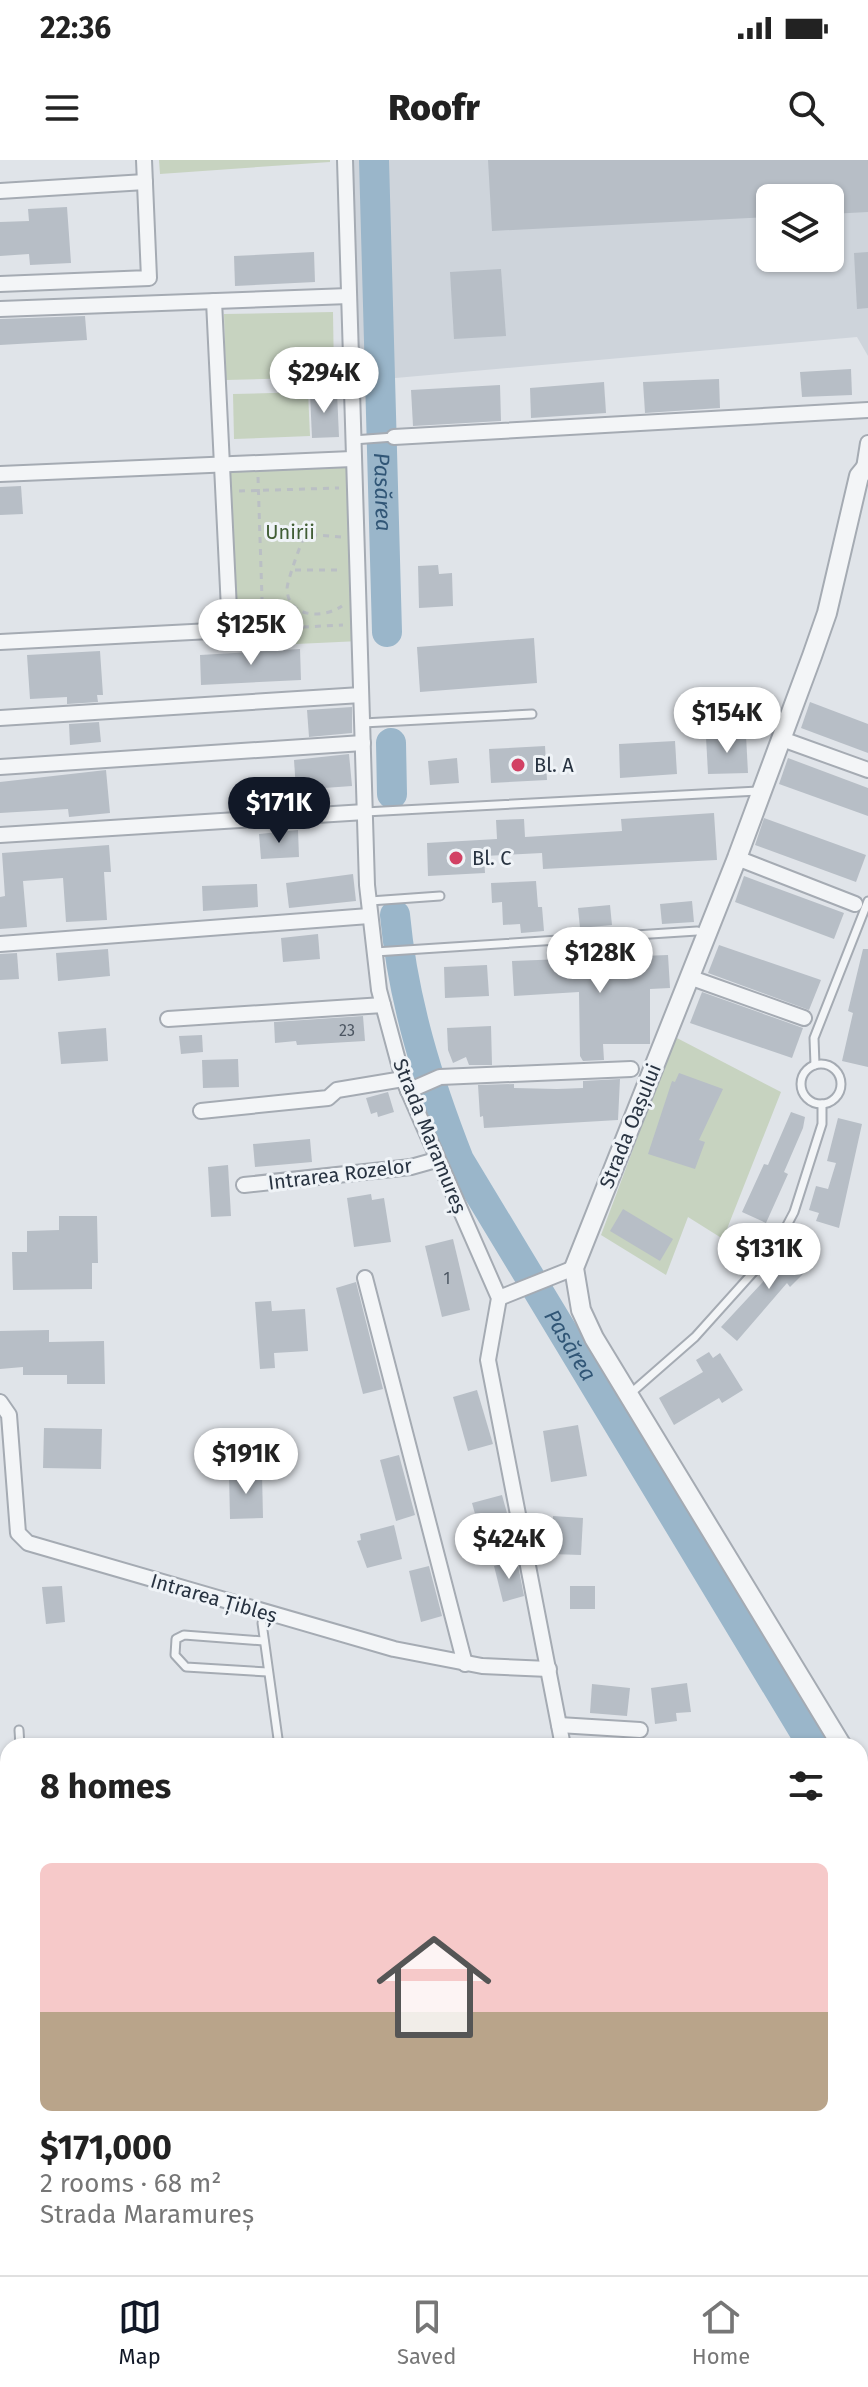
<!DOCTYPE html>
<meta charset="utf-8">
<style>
:root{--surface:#fff;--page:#f6f6f6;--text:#222;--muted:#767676;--line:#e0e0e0;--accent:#111827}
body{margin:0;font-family:"Fira Sans",sans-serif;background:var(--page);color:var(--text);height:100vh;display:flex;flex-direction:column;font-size:30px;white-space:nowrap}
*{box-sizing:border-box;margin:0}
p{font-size:26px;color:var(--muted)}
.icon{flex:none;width:44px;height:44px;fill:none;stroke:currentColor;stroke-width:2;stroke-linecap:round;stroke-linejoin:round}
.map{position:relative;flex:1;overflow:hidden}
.sheet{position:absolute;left:0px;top:1578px;width:868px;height:538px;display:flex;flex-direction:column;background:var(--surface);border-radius:24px 24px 0 0;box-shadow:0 2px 6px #0004}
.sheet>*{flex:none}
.buttons{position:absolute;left:756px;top:24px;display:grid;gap:16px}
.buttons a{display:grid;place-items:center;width:88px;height:88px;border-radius:12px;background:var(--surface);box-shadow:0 2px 6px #0004;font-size:40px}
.price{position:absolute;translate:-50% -68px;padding:0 18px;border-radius:28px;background:#fff;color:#222;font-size:26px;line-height:52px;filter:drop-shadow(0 2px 4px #0008)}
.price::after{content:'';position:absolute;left:50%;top:48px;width:24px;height:18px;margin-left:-12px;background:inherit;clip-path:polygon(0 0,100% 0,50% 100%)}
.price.current{background:var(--accent);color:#fff}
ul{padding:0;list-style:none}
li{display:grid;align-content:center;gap:16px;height:424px;padding:0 40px}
li span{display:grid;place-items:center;height:248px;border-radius:12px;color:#555}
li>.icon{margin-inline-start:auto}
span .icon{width:144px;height:144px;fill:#fffc;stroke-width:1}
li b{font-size:34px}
h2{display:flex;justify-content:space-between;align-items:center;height:96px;padding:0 40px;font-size:34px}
.status{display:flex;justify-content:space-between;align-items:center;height:56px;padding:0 40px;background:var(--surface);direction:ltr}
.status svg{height:22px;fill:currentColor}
header{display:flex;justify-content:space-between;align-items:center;height:104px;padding:0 40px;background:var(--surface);font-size:36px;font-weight:800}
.tab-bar{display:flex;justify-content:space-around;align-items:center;height:112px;border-top:2px solid var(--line);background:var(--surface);font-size:22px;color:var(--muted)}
.tab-bar a{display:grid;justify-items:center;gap:4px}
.tab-bar .current{color:var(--accent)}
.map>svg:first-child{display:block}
.built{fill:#ced4db;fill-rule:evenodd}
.green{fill:#c7d3c0}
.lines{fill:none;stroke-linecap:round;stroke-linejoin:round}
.river{stroke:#9ab6ca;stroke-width:30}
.building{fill:#b7bec6}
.service-casing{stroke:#a5abb3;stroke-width:11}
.minor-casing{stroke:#a5abb3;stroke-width:18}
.tertiary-casing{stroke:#a5abb3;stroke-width:22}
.trunk-casing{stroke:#8793a0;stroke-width:28}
.path{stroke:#babfc4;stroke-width:3;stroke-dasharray:6 6;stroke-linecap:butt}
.service{stroke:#f3f5f7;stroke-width:7}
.minor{stroke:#f3f5f7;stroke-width:14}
.tertiary{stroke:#f3f5f7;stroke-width:18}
.trunk{stroke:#fff;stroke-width:24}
.poi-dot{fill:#d24164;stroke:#eff3f7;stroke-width:3}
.labels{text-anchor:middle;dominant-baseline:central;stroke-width:6;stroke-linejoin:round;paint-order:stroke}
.number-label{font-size:16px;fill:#4c5662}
.park-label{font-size:20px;fill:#405d35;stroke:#eff3f7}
.poi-label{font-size:20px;fill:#283341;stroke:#eff3f7;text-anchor:start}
.street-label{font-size:20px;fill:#283341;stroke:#eff3f7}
.water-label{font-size:22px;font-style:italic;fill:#315676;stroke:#eff3f7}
</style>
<div class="status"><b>22:36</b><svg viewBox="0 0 49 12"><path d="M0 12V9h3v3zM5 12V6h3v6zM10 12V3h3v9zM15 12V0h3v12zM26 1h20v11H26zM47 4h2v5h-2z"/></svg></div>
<header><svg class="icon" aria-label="menu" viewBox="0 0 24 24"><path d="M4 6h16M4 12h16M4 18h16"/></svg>Roofr<svg class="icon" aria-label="search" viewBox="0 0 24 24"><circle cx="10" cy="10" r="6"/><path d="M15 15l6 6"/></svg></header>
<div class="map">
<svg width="868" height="2115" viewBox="0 0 868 2115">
<rect width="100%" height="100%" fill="#e0e4e9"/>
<path class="built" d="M345 0H868V196L857 177 351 222ZM770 38H830V98H770Z"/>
<g class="green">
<path d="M159 0H330V2L160 14Z"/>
<path d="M333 152 334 217 226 220 224 154Z"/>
<path d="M308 232 310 276 234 279 233 234Z"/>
<path d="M352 299 360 481 231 487 221 304Z"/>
<path d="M675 877 781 932 723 1079 688 1057 666 1115 601 1075Z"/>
</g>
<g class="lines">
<g class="river">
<path id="s1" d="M374 0 387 472"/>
<path d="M391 583 392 634"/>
<path id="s2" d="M395 755C403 841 428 921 459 1000L813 1586"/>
<path d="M860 1664 868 1678"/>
</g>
</g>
<g class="building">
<path d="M488 0H868V52L830 54V38H770V57L492 71Z"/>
<path d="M67 47 71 103 30 105 29 94 0 96V62L29 61 28 49Z"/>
<path d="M314 92 315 122 235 126 234 96Z"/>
<path d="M868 92V148L857 149 854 93Z"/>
<path d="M501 109 506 176 454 179 450 112Z"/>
<path d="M85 156 87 180 0 185V159Z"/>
<path d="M851 209 852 235 802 237 800 212Z"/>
<path d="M719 219 720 248 645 253 643 222Z"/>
<path d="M604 222 606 253 531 258 530 228Z"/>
<path d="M500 225 501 261 413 266 411 230Z"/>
<path d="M337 232 339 277 312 278 310 233Z"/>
<path d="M21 326 23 354 0 355V327Z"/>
<path d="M438 405 439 414 452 413 453 446 419 448 418 406Z"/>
<path d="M534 478 537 523 420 532 417 487Z"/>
<path d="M300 489 301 520 201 525 200 495Z"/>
<path d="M100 491 103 535H97L98 542 67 544V537L30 539 27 495Z"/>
<path d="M810 542 868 564V593L801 568Z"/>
<path d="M352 547V573L309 577 307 550Z"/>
<path d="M99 562 101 582 70 585 69 564Z"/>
<path d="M746 575 748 613 708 614 706 577Z"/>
<path d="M675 581 677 614 620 618 619 584Z"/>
<path d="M545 586 547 620 491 623 489 589Z"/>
<path d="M349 594 352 626 296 630 294 600Z"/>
<path d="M457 598 459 623 430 625 428 601Z"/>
<path d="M788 598 868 628V656L779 624Z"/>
<path d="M106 610 110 653 69 657 68 649 0 653V622Z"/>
<path d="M714 653 717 700 543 709 542 693 484 696 485 713 428 716 427 683 497 679 496 660 524 659 525 677 622 671 621 659Z"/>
<path d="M764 658 866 695 856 722 755 685Z"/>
<path d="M298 670 299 697 261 699 259 674Z"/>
<path d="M109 685 111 712H104L107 760 66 762 63 718 23 721 27 767 0 769V737L5 736 2 693Z"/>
<path d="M353 714 356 741 289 748 286 723Z"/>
<path d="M744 716 844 753 834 779 735 742Z"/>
<path d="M536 721 538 747H542L544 771 521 773 520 764 503 765 502 742 492 743 491 723Z"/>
<path d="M257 724 258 747 203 751 202 726Z"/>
<path d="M692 741 694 762 662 764 660 744Z"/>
<path d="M610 745 612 765 580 768 578 748Z"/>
<path d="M318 774 320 799 283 802 281 778Z"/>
<path d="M719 785 821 820 809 850 708 813Z"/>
<path d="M108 789 110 816 58 821 56 793Z"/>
<path d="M863 789H868V907L842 901 853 853 848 851Z"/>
<path d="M17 793 19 819 0 820V794Z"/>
<path d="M668 795 670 828 650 829V884H603L604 900 583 901 580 896 579 832 514 836 512 801Z"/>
<path d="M487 805 489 836 445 838 444 807Z"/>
<path d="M702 832 803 868 792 898 690 863Z"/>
<path d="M363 856 365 881 297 885 296 881 275 883 274 862Z"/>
<path d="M491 866 492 905H469L466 897 453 903 448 890 447 868Z"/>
<path d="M106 868 108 901 61 904 58 872Z"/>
<path d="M202 875 203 892 181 894 179 876Z"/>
<path d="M238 899 239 927 203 928 202 900Z"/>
<path d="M679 913 723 929 699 980 705 982 695 1009 648 994 672 921 675 922Z"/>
<path d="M620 919 618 960 484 968 483 956 480 957 478 925 514 924V928L557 929 583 928V921Z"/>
<path d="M388 932 394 952 378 957 377 952 371 954 366 938Z"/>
<path d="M791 952 805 957 803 968 784 1012 788 1014 766 1063 742 1052 764 1004 768 1005Z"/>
<path d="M838 958 862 964 839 1068 816 1061 819 1053 809 1050 816 1026 828 1029 836 1003 827 1001Z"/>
<path d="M310 979 312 1002 255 1007 253 984Z"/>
<path d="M228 1005 231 1056 211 1057 208 1007Z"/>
<path d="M371 1034 372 1040 384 1038 391 1082 354 1087 347 1038Z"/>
<path d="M623 1049 673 1079 660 1101 610 1071Z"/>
<path d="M59 1056H97L98 1103H92V1129L13 1130 12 1092H27V1071L59 1070Z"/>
<path d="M453 1079 470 1150 442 1157 425 1086Z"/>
<path d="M799 1083 817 1100 790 1127 787 1123 737 1181 721 1167Z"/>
<path d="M356 1122 383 1229 363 1234 336 1128Z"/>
<path d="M271 1141 272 1151 305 1149 308 1191 274 1193 275 1208 260 1209 255 1142Z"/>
<path d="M49 1170V1182L104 1181 105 1224H67V1215H23V1207L0 1209V1171Z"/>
<path d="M709 1192 713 1198 720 1193 743 1230 722 1243 719 1238 674 1265 659 1238 703 1212 696 1200Z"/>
<path d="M477 1230 493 1284 468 1291 453 1237Z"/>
<path d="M578 1265 587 1316 551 1322 543 1271Z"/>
<path d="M44 1268 102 1269 101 1309 43 1308Z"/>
<path d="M399 1295 415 1355 396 1361 380 1300Z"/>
<path d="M262 1313 263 1358 230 1359 229 1314Z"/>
<path d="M502 1335 510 1364 480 1372 472 1343Z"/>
<path d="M553 1356 583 1358 581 1395 551 1394Z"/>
<path d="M394 1365 402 1399 367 1408 357 1381 361 1380 360 1374Z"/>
<path d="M517 1400 524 1436 503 1442 494 1406Z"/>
<path d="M429 1406 442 1456 421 1462 409 1411Z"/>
<path d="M62 1426 65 1462 46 1464 42 1427Z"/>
<rect x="570" y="1426" width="25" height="23"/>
<path d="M687 1523 691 1552 676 1553 677 1561 655 1564 651 1528Z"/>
<path d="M592 1524 630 1528 627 1556 590 1553Z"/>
</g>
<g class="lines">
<g class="service-casing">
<g id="service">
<path d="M353 280 394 277"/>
<path d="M363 563 532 554"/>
<path d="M365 652 758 631"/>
<path d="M370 741 440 736"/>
<path d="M375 792 697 771"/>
<circle cx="821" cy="924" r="20"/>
<path d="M815 905 814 878 868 741"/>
<path d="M631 1233 695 1177 775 1088 794 1052 822 964V944"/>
<path d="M262 1463 279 1586"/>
<path d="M264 1481 184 1475 176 1479 175 1495 186 1507 268 1512"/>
<path d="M19 1570 20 1586"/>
<path d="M564 2108 565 2115"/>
</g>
</g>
<g class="minor-casing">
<g id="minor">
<path d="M345 0 367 725 379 830 403 919 499 1138 488 1200 563 1586"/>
<path d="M0 31 145 22"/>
<path d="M0 124 149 118 144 0"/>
<path d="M0 149 349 136"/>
<path d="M394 277 868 250"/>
<path d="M864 308 868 283"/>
<path d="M0 314 352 299"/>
<path d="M0 482 230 470 214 141"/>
<path d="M0 558 361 535"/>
<path d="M782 579 868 610"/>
<path d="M0 607 363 583"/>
<path d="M0 675 365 652"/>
<path d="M737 698 855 744"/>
<path d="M0 784 369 756"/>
<path d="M689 817 804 858"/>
<path d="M168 859 383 845"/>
<path d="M408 931 440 917 631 909"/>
<path d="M201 951 328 938 337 930 403 919"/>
<path d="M244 1025 411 1007 436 1000"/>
<path d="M365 1118 465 1504"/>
<path d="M499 1138 574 1108"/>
<path d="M0 1242 9 1255 18 1373 28 1383 394 1489 482 1506 549 1509"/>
<path d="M559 1565 640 1570"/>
<path d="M669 2108V2115"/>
<path d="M745 2108V2115"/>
<path d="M234 2115 235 2108"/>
</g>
</g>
<g class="tertiary-casing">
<g id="tertiary">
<path d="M842 1586 594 1178 581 1150 574 1108 737 698 812 496 827 453 859 316 868 305"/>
<path d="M860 1616 868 1630"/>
</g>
</g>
<g class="trunk-casing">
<g id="trunk">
<path d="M0 1903 8 1904"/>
<path d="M0 1931 8 1932"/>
<path d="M860 2087 868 2089"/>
<path d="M812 2108 845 2115"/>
</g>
</g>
<g class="path">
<path d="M258 317 263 469"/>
<path d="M239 331 339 328"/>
<path d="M341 377 316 375 303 380C299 388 287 422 287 429 288 458 323 459 342 446"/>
<path d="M295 410H343"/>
<path d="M262 457 290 443"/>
<path d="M243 470 343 465"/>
</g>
<use href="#service" class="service"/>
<use href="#minor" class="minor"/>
<use href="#tertiary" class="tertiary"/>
<use href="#trunk" class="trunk"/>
</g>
<g class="poi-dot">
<circle cx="518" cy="605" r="8"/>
<circle cx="456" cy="698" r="8"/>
</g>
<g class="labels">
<g class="number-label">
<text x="347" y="870">23</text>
<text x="447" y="1118">1</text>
</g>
<g class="park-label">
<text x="290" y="372">Unirii</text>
</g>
<g class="poi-label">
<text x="534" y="605">Bl. A</text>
<text x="472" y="698">Bl. C</text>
</g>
<g class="street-label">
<text transform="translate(630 966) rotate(-68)">Strada Oașului</text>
<text transform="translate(430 976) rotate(68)">Strada Maramureș</text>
<text transform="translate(340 1014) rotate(-7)">Intrarea Rozelor</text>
<text transform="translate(214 1438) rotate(16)">Intrarea Țibleș</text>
</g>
<g class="water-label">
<text stroke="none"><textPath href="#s1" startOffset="332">Pasărea</textPath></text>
<text stroke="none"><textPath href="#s2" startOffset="470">Pasărea</textPath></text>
</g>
</g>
</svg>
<div class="buttons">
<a><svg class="icon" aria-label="layers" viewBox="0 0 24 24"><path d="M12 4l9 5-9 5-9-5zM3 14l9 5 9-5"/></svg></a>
</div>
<b class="price" style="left:324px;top:255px">$294K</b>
<b class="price" style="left:251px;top:507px">$125K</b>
<b class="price" style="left:727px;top:595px">$154K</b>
<b class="price current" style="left:279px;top:685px">$171K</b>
<b class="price" style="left:600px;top:835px">$128K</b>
<b class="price" style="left:769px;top:1131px">$131K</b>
<b class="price" style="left:246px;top:1336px">$191K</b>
<b class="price" style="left:509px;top:1421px">$424K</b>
<section class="sheet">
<h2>8 homes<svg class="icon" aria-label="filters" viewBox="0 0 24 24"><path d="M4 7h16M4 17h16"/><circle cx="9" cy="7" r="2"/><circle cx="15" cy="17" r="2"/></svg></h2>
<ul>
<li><span style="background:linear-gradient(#f6c9c9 60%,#b9a48a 0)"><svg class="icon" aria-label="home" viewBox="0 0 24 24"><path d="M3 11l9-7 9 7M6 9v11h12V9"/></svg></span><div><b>$171,000</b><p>2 rooms · 68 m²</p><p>Strada Maramureș</p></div></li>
</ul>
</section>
</div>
<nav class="tab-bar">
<a class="current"><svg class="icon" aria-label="map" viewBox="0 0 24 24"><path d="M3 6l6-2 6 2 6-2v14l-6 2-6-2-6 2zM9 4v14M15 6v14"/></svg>Map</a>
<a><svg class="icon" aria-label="saved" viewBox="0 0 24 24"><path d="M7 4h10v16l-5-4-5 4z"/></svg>Saved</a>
<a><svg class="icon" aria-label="home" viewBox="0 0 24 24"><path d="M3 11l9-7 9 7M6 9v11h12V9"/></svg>Home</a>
</nav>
